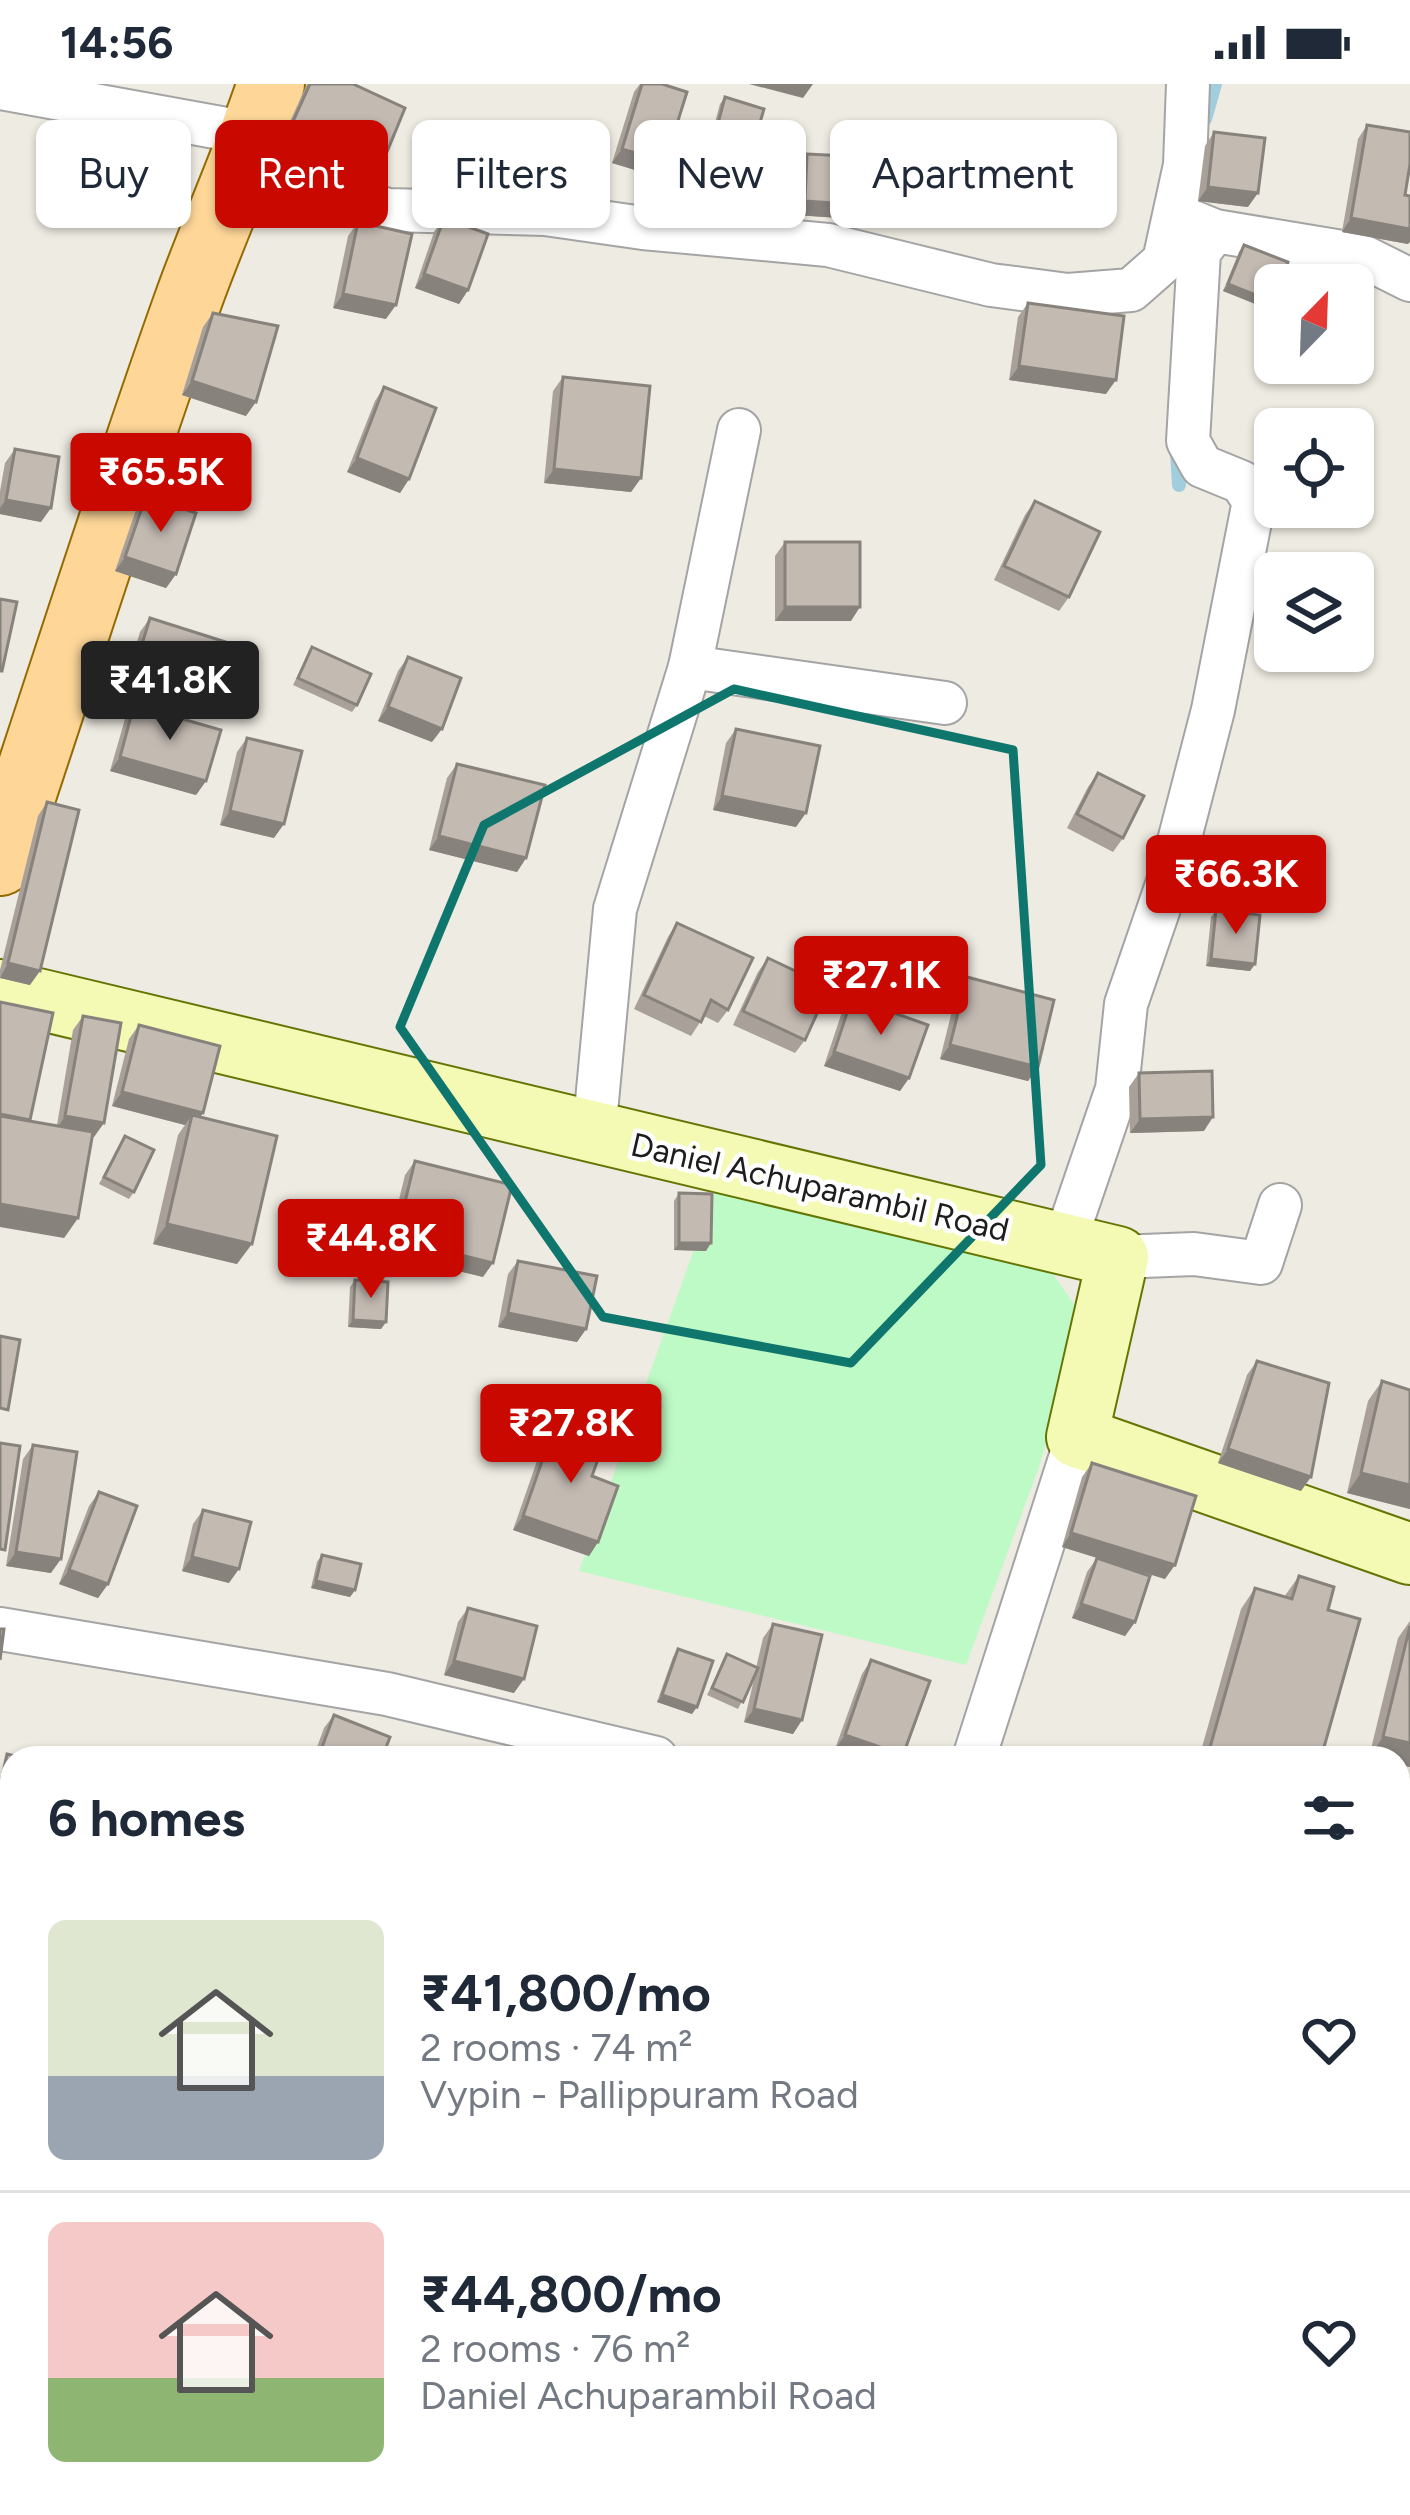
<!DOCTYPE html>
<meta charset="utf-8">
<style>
:root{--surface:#fff;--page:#f6f6f7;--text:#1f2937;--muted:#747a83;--line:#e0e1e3;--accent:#c90800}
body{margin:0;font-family:Figtree,sans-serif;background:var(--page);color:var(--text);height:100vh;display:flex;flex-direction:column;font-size:45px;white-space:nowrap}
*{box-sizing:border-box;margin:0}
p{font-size:39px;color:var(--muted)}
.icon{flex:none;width:66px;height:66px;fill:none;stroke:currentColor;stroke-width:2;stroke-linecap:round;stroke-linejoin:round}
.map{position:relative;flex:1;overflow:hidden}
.side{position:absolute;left:0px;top:1662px;width:1410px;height:771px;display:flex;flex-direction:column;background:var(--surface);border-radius:36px 36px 0 0;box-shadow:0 3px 9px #0004}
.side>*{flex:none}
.guide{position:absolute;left:36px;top:36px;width:1338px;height:108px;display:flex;gap:24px}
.needle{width:78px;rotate:23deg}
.fabs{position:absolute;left:1254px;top:180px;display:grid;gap:24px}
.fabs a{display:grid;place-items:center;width:120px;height:120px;border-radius:18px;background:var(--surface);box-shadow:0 3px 9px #0004;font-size:60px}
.price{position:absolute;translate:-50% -102px;padding:0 27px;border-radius:12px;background:var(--accent);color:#fff;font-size:39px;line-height:78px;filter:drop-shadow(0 3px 6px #0008)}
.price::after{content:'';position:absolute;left:50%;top:72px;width:36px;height:27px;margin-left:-18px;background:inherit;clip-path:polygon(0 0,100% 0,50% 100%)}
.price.active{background:#222;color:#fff}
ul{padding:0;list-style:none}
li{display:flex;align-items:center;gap:36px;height:300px;padding:0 48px}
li+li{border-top:3px solid var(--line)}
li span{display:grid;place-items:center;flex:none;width:336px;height:240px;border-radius:18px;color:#555}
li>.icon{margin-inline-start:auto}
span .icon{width:144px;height:144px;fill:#fffc;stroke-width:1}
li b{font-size:51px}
h2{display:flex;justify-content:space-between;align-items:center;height:144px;padding:0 48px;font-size:51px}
.chip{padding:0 42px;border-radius:18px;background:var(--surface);box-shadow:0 3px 9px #0004;font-size:42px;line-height:108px}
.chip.active{background:var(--accent);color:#fff}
.status{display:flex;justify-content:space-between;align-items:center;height:84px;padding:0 60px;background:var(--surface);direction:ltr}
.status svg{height:33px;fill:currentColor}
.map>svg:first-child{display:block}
.park{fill:#bdfac5}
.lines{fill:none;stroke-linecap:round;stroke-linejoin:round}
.stream{stroke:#a1cddd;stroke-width:14}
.street-casing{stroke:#a4a4a4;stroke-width:46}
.secondary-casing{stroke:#647503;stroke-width:64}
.primary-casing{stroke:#956a00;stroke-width:70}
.street{stroke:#fff;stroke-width:42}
.secondary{stroke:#f4fab4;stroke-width:60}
.primary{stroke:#fdd698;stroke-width:66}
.wall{fill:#a8a099}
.shaded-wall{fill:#88827d}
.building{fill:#c3bab2;stroke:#88827d;stroke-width:3}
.marked{fill:none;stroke:#0f766e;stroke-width:9;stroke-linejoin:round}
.labels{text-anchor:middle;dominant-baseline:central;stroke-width:9;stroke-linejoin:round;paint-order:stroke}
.street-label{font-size:33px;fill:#1d1d1d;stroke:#fff}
</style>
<div class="status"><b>14:56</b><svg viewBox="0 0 49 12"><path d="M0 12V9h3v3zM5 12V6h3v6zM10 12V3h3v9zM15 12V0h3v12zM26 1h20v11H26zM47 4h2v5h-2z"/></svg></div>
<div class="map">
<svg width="1410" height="2431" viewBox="0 0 1410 2431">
<rect width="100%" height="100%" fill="#eeebe2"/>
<path class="park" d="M720 1093 1050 1186 1083 1233 1039 1383 966 1581 579 1487Z"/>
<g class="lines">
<g class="stream">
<path d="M1205 35 1215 0"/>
<path d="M1177 367 1179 401"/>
</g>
<g class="street-casing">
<g id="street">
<path d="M0 4 254 50"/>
<path d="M244 75 387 126 545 130 643 144 828 161 991 201 1068 211 1131 206 1164 177 1185 81 1188 0"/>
<path d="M1193 138 1215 147 1360 171 1410 196"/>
<path d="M690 583 945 619"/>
<path d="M594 1049 615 825 690 583 739 346"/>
<path d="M1064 1160 1117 1005 1126 920 1170 792 1213 626 1254 417 1241 398 1202 382 1188 357 1199 168 1215 147"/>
<path d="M1118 1173 1194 1170 1261 1179 1280 1121"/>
<path d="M0 1545 387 1610 656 1674"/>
<path d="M974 1674 1077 1353"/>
<path d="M1398 2214 1410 2216"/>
<path d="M913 2421 914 2431"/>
<path d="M195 2431 196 2421"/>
<path d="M1256 2431 1259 2421"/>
</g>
</g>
<g class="secondary-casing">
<path id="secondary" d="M0 906 1118 1173 1077 1353 1410 1470"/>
</g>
<g class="primary-casing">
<path id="primary" d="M0 778C63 590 122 401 189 214 215 142 247 73 271 0"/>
</g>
<use href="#street" class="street"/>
<use href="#secondary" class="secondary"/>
<use href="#primary" class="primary"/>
</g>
<g class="wall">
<path d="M307 0H353L375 97 365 111 273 75Z"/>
<path d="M640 0H662L655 92 612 79 634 8Z"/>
<path d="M725 13 751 69 746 76 708 65 720 20Z"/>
<path d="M1367 41 1405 111 1410 112 1408 160 1342 148 1358 55Z"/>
<path d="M1214 48 1248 123 1198 117 1205 62Z"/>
<path d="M807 70 863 121 853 135 796 131 797 84Z"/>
<path d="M444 134 468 206 459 220 415 204 434 148Z"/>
<path d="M358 138 386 235 333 224 348 152Z"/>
<path d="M1244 161 1273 218 1268 225 1223 207 1239 168Z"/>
<path d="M1028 219 1106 310 1009 296 1018 233Z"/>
<path d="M213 229 246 332 182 311 203 243Z"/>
<path d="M563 293 641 394 631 408 544 399 553 307Z"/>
<path d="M384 303 409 395 400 409 347 388 375 317Z"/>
<path d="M15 365 41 438 0 430V407L5 379Z"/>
<path d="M146 412 176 490 166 504 115 487 136 426Z"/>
<path d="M1035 417 1069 513 1059 527 994 496 1025 431Z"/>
<path d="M785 458 851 537H775V472Z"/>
<path d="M150 534 218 605 209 619 126 594 140 548Z"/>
<path d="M312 563 357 621 352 628 293 601Z"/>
<path d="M408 573 432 658 378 637 398 587Z"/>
<path d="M134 621 206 697 196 711 110 687 125 635Z"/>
<path d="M736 645 796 743 713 726 726 659Z"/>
<path d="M247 654 274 754 220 741 237 668Z"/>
<path d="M457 680 526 774 517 788 429 766 447 694Z"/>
<path d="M1098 689 1123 754 1113 768 1067 744 1088 703Z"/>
<path d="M47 718 30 901 0 894V886L38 732Z"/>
<path d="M1216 826 1255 880 1250 887 1206 882 1211 833Z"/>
<path d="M677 839 728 926 718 939 704 932 691 952 634 925 668 853Z"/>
<path d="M768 874 805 956 795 969 733 941 758 888Z"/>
<path d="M967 893 1038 983 1028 997 940 975 957 907Z"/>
<path d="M852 914 909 994 900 1007 824 982 842 928Z"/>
<path d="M83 932 94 1053 92 1052 78 1134 64 1154 29 1037 57 1041 73 946Z"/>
<path d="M139 941 203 1029 200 1033 237 1180 153 1160 178 1051 185 1041 112 1022 129 955Z"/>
<path d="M1139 989 1204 1047 1130 1049 1129 1003Z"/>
<path d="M125 1052 134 1108 129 1115 99 1100Z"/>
<path d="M415 1077 483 1193 386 1169 405 1091Z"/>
<path d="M679 1109 706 1167 674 1166V1117Z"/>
<path d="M518 1177 586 1245 577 1258 498 1243 508 1190Z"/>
<path d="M355 1196 386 1238 381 1245 348 1243 350 1203Z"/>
<path d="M1257 1277 1301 1407 1218 1379 1247 1291Z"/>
<path d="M1382 1297 1410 1306V1425L1347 1409 1368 1317Z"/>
<path d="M555 1340 592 1392 598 1458 589 1472 513 1446 545 1354Z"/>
<path d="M33 1361 51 1489 6 1482 23 1375Z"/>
<path d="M1092 1379 1165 1495 1062 1463 1082 1393Z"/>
<path d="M99 1408 108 1500 98 1514 59 1500 89 1422Z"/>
<path d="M203 1426 229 1499 182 1487 193 1440Z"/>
<path d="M322 1471 355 1506 350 1513 311 1504 317 1478Z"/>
<path d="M1097 1474 1135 1538 1125 1552 1072 1534 1087 1488Z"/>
<path d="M1299 1492 1328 1526 1321 1674H1199L1241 1525 1255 1504 1284 1513Z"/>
<path d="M468 1524 514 1609 444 1591 458 1538Z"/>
<path d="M1410 1537V1683L1398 1680V1674L1369 1673 1398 1554Z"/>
<path d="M773 1540 802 1636 793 1650 744 1638 755 1591 738 1625 707 1611 727 1570 756 1584 763 1554Z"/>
<path d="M678 1565 692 1630 657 1618 673 1573Z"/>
<path d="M871 1576 902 1674H862L835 1665 862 1590Z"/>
<path d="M334 1631 382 1674H313L324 1644Z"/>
<path d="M12 2197V2285L0 2282V2255Z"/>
<path d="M452 2421H619L618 2431H452Z"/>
<path d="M626 2421H703L702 2431H625Z"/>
<path d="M1279 2421H1351L1349 2431H1278Z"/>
</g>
<g class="shaded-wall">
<path d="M749 0H813L803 14Z"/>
<path d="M713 58 751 69 746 76 708 65Z"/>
<path d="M282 62 375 97 365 111 273 75Z"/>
<path d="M622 65 665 78 655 92 612 79Z"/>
<path d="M1208 103 1258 109 1248 123 1198 117Z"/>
<path d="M805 117 863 121 853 135 796 131Z"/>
<path d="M1351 134 1410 145V158L1408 160 1342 148Z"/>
<path d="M424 190 468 206 459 220 415 204Z"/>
<path d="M1228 200 1273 218 1268 225 1223 207Z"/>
<path d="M343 210 396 221 386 235 333 224Z"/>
<path d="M1019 282 1116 296 1106 310 1009 296Z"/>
<path d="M192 297 256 318 246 332 182 311Z"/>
<path d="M357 374 409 395 400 409 347 388Z"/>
<path d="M554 385 641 394 631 408 544 399Z"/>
<path d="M6 416 51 424 41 438 0 430V424Z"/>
<path d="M125 473 176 490 166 504 115 487Z"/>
<path d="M785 523H860L851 537H775Z"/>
<path d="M136 580 218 605 209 619 126 594Z"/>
<path d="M388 623 442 645 432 658 378 637Z"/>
<path d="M120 673 206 697 196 711 110 687Z"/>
<path d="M722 712 806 729 796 743 713 726Z"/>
<path d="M230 727 284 740 274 754 220 741Z"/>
<path d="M439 752 526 774 517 788 429 766Z"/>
<path d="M1211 875 1255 880 1250 887 1206 882Z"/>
<path d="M8 879 40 887 30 901 0 894Z"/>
<path d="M950 961 1038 983 1028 997 940 975Z"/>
<path d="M834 968 909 994 900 1007 824 982Z"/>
<path d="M122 1008 203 1029 193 1043 192 1031 185 1041 112 1022Z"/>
<path d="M65 1032 104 1039 94 1053 56 1046Z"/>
<path d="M1213 1033 1204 1047 1130 1049 1140 1035Z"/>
<path d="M0 1120 78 1134 64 1154 0 1143Z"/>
<path d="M167 1140 252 1160 237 1180 153 1160Z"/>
<path d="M396 1155 493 1179 483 1193 386 1169Z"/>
<path d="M679 1159H711L706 1167 674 1166Z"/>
<path d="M508 1229 586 1245 577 1258 498 1243Z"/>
<path d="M353 1236 386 1238 381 1245 348 1243Z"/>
<path d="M1228 1365 1311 1393 1301 1407 1218 1379Z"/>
<path d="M1361 1389 1410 1401V1425L1347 1409Z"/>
<path d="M523 1432 598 1458 589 1472 513 1446Z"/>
<path d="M1071 1449 1175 1481 1165 1495 1062 1463Z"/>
<path d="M16 1468 61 1475 51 1489 6 1482Z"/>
<path d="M192 1473 239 1485 229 1499 182 1487Z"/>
<path d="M69 1486 108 1500 98 1514 59 1500Z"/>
<path d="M316 1497 355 1506 350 1513 311 1504Z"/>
<path d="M1081 1520 1135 1538 1125 1552 1072 1534Z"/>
<path d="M454 1577 524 1595 514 1609 444 1591Z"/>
<path d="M662 1611 697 1623 692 1630 657 1618Z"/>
<path d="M754 1625 802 1636 793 1650 744 1638Z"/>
<path d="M845 1651 903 1671 902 1674H862L835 1665Z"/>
<path d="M1383 1653 1410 1659V1683L1398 1680V1674L1369 1673Z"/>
<path d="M0 1716 12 1719V1727L0 1724Z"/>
<path d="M1398 1865 1410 1868V1891L1398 1888Z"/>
<path d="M5 2267 12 2269V2285L0 2282V2274Z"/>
<path d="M464 2421H484L619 2430 457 2431Z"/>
</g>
<g class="building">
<path d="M310 0H353L405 24 375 97 282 62Z"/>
<path d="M642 0H662L687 8 665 78 622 65Z"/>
<path d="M725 13 764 25 751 69 713 58Z"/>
<path d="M1367 41 1410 48V80L1405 111 1410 112V145L1351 134Z"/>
<path d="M1214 48 1265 54 1258 109 1208 103Z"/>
<path d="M807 70 865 73 863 121 805 117Z"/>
<path d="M444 134 488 150 468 206 424 190Z"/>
<path d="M358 138 412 150 396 221 343 210Z"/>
<path d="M1244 161 1288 178 1279 201H1275L1273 218 1228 200Z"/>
<path d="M1028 219 1124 232 1116 296 1019 282Z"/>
<path d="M213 229 278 242 256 318 192 297Z"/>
<path d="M563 293 650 302 641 394 554 385Z"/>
<path d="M384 303 436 324 409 395 357 374Z"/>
<path d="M15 365 59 373 51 424 6 416Z"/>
<path d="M146 412 196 429 176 490 125 473Z"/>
<path d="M1035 417 1100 448 1069 513 1004 482Z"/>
<rect x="785" y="458" width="75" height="65"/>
<path d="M1326 471 1350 480 1346 489H1319Z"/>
<path d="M0 515 17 518 2 587H0Z"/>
<path d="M150 534 232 560 218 605 136 580Z"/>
<path d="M312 563 371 590 357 621 298 594Z"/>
<path d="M408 573 461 594 442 645 388 623Z"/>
<path d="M134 621 221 646 206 697 120 673Z"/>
<path d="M736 645 820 662 806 729 722 712Z"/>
<path d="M247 654 302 667 284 740 230 727Z"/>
<path d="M457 680 545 701 526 774 439 752Z"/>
<path d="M1098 689 1144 712 1123 754 1077 730Z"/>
<path d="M47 718 79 726 40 887 8 879Z"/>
<path d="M1216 826 1260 831 1255 880 1211 875Z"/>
<path d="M677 839 753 874 728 926 711 916 701 938 644 911Z"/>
<path d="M768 874 829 903 805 956 743 927Z"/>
<path d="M967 893 1054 916 1038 983 950 961Z"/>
<path d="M852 914 928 941 909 994 834 968Z"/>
<path d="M0 918 53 929 30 1036 0 1030Z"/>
<path d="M83 932 121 939 104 1039 65 1032Z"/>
<path d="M139 941 220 962 203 1029 122 1008Z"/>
<path d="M1212 987 1213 1033 1140 1035 1139 989Z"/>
<path d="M192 1031 277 1052 252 1160 167 1140Z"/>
<path d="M0 1032 93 1048 78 1134 0 1120Z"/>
<path d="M125 1052 154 1066 134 1108 104 1093Z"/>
<path d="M415 1077 512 1101 493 1179 396 1155Z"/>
<path d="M679 1109 712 1110 711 1159H679Z"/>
<path d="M518 1177 597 1192 586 1245 508 1229Z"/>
<path d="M355 1196 388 1198 386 1238 353 1236Z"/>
<path d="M0 1252 20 1256 8 1326 0 1324Z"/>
<path d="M1257 1277 1329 1299 1311 1393 1228 1365Z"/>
<path d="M1382 1297 1410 1306V1401L1361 1389Z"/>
<path d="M555 1340 604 1358 592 1392 618 1402 598 1458 523 1432Z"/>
<path d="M0 1359 20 1362 5 1466 0 1465Z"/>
<path d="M33 1361 77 1368 61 1475 16 1468Z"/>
<path d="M1092 1379 1196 1412 1175 1481 1071 1449Z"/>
<path d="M99 1408 137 1422 108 1500 69 1486Z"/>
<path d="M203 1426 251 1438 239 1485 192 1473Z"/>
<path d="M322 1471 361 1480 355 1506 316 1497Z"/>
<path d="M1097 1474 1150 1492 1135 1538 1081 1520Z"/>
<path d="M1299 1492 1334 1503 1328 1526 1360 1535 1321 1674H1207L1255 1504 1292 1515Z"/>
<path d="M468 1524 537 1542 524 1595 454 1577Z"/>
<path d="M773 1540 822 1551 802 1636 754 1625Z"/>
<path d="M1410 1542V1659L1383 1653Z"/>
<path d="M0 1545H4L0 1576Z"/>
<path d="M678 1565 713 1577 697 1623 662 1611Z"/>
<path d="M727 1570 758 1584 743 1618 712 1604Z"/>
<path d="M871 1576 930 1597 903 1671 845 1651Z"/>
<path d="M334 1631 390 1653 382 1674H318Z"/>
<path d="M7 1670 23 1674H12V1719L0 1716V1703Z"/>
<path d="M1398 1709 1410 1712V1868L1398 1865Z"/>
<path d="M12 2229V2269L5 2267Z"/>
<path d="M372 2421H414L410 2431H385L370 2425Z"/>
<path d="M484 2421H619V2430Z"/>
<path d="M635 2421H703L702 2431H634Z"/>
<path d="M1287 2421H1351L1349 2431H1286Z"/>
<path d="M778 2425 857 2430V2431H778Z"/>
</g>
<path class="marked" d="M734 605 1013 666 1041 1081 851 1279 603 1233 400 943 484 741Z"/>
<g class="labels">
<g class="street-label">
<text transform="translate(820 1103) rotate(13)">Daniel Achuparambil Road</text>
</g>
</g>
</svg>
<div class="fabs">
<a><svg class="needle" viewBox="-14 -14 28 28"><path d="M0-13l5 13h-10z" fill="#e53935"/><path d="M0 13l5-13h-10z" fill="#747a83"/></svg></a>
<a><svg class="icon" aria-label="locate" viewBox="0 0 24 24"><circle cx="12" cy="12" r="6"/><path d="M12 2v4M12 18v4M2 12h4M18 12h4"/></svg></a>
<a><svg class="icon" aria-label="layers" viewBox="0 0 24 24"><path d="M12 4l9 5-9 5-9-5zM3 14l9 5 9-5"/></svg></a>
</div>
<b class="price" style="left:161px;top:451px">₹65.5K</b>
<b class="price active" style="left:170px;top:659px">₹41.8K</b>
<b class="price" style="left:1236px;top:853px">₹66.3K</b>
<b class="price" style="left:881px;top:954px">₹27.1K</b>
<b class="price" style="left:371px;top:1217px">₹44.8K</b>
<b class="price" style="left:571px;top:1402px">₹27.8K</b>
<div class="guide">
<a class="chip">Buy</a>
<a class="chip active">Rent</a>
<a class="chip">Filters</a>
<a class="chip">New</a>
<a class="chip">Apartment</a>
</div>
<section class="side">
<h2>6 homes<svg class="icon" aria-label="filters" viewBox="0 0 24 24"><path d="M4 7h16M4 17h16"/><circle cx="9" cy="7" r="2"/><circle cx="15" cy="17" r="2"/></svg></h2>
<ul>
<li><span style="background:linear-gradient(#dfe7d0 65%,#9aa5b1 0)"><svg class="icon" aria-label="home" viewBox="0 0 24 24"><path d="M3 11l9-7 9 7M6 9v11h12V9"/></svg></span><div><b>₹41,800/mo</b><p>2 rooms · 74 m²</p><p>Vypin - Pallippuram Road</p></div><svg class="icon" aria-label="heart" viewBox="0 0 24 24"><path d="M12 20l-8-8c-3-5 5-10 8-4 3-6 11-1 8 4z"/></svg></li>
<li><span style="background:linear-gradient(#f6c9c9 65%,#8fb573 0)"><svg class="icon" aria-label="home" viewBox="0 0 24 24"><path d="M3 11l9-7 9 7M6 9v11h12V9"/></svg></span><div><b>₹44,800/mo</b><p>2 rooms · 76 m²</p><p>Daniel Achuparambil Road</p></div><svg class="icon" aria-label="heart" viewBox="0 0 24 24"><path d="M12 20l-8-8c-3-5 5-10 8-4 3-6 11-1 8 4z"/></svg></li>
</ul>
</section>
</div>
